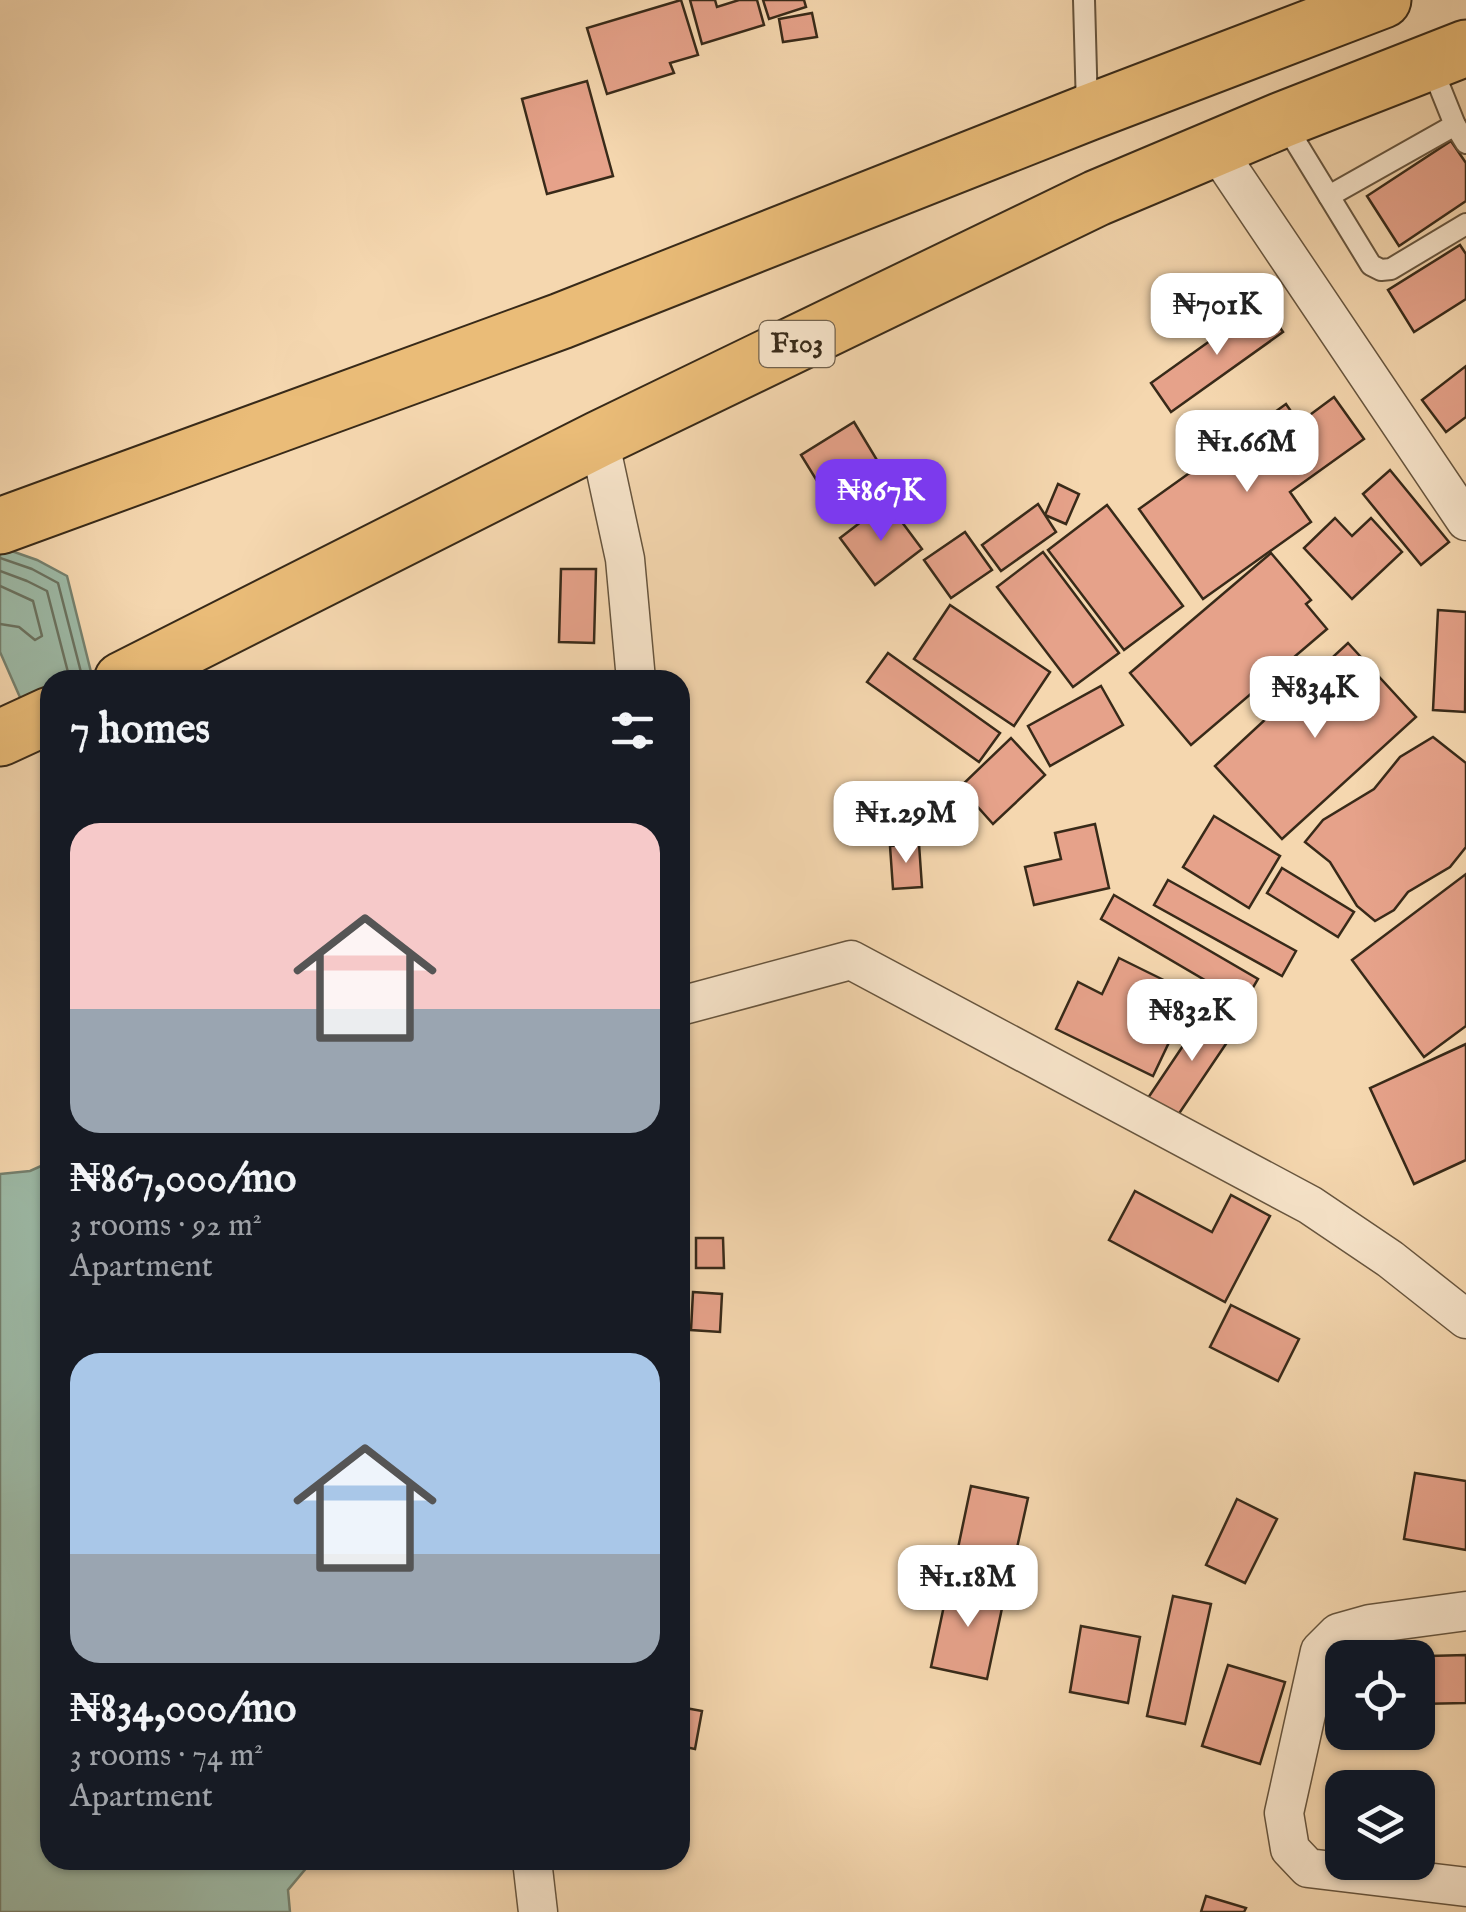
<!DOCTYPE html>
<meta charset="utf-8">
<style>
:root{--surface:#171b24;--page:#20242c;--text:#f1f3f6;--muted:#9ea1a6;--accent:#7c3aed}
body{margin:0;font-family:"IM FELL English",serif;background:var(--page);color:var(--text);height:100vh;display:flex;flex-direction:column;font-size:38px;white-space:nowrap}
*{box-sizing:border-box;margin:0}
p{font-size:32px;color:var(--muted)}
.icon{flex:none;width:55px;height:55px;fill:none;stroke:currentColor;stroke-width:2;stroke-linecap:round;stroke-linejoin:round}
.map{position:relative;flex:1;overflow:hidden}
.side{position:absolute;left:40px;top:670px;width:650px;height:1200px;display:flex;flex-direction:column;background:var(--surface);border-radius:30px;box-shadow:0 2px 8px #0004}
.side>*{flex:none}
.tools{position:absolute;left:1325px;top:1640px;display:grid;gap:20px}
.tools a{display:grid;place-items:center;width:110px;height:110px;border-radius:20px;background:var(--surface);box-shadow:0 2px 8px #0004;font-size:50px}
.price{position:absolute;translate:-50% -85px;padding:0 22px;border-radius:20px;background:#fff;color:#222;font-size:32px;line-height:65px;filter:drop-shadow(0 2px 5px #0008)}
.price::after{content:'';position:absolute;left:50%;top:60px;width:30px;height:22px;margin-left:-15px;background:inherit;clip-path:polygon(0 0,100% 0,50% 100%)}
.price.on{background:var(--accent);color:#fff}
ul{padding:0;list-style:none}
li{display:grid;align-content:center;gap:20px;height:530px;padding:0 30px}
li span{display:grid;place-items:center;height:310px;border-radius:30px;color:#555}
li>.icon{margin-inline-start:auto}
span .icon{width:180px;height:180px;fill:#fffc;stroke-width:1}
li b{font-size:42px}
h2{display:flex;justify-content:space-between;align-items:center;height:120px;padding:0 30px;font-size:42px}
.map>svg:first-child{display:block}
.water{fill:#9dbaa7;stroke:#75806e;stroke-width:2.5}
.lines{fill:none;stroke-linecap:round;stroke-linejoin:round}
.shore{stroke:#6a7260;stroke-width:2.5}
.building{fill:#e6a28a;stroke:#382a19;stroke-width:2.5}
.lane-casing{stroke:#67553e;stroke-width:24}
.street-casing{stroke:#67553e;stroke-width:41}
.primary-casing{stroke:#382a19;stroke-width:59}
.lane{stroke:#f8e5cb;stroke-width:20}
.street{stroke:#f8e5cb;stroke-width:38}
.primary{stroke:#eabc78;stroke-width:55}
.labels{text-anchor:middle;dominant-baseline:central;stroke-width:10;stroke-linejoin:round;paint-order:stroke}
.shield{fill:#f8e5cb;stroke:#72624e;stroke-width:2.5}
.shield-label{font-size:28px;font-weight:bold;fill:#382a19}
</style>
<div class="map">
<svg width="1466" height="1912" viewBox="0 0 1466 1912">
<rect width="100%" height="100%" fill="#f5d7af"/>
<filter id="stains"><feTurbulence type="fractalNoise" baseFrequency=".002" numOctaves="4"/><feColorMatrix values="0 0 0 0 .2 0 0 0 0 .09 0 0 0 0 .02 0 0 0 .5 -.17"/></filter>
<radialGradient id="worn" r=".72"><stop offset=".6" stop-color="#630" stop-opacity="0"/><stop offset="1" stop-color="#630" stop-opacity=".3"/></radialGradient>
<g class="water">
<path d="M0 547 37 560 67 576 93 680H50V779L45 754 0 652Z"/>
<path d="M50 1162V1860H313L288 1890 290 1912H0V1174L30 1171Z"/>
</g>
<g class="lines">
<g class="shore">
<path d="M0 558 32 569 58 583 83 680"/>
<path d="M0 571 27 581 47 591 70 680"/>
<path d="M0 586 33 601 42 636 35 640 19 627 0 624"/>
</g>
</g>
<g class="building">
<path d="M681 0 698 55 670 63 674 73 607 94 587 28Z"/>
<path d="M690 0H715L717 7 739 0H757L764 25 702 44Z"/>
<path d="M763 0H804L806 7 769 19Z"/>
<path d="M812 13 817 37 783 42 779 19Z"/>
<path d="M587 81 613 176 547 194 522 99Z"/>
<path d="M1451 141 1466 163V201L1399 246 1367 196Z"/>
<path d="M1460 245 1466 254V299L1414 332 1388 290Z"/>
<path d="M1263 303 1283 332 1171 412 1151 383Z"/>
<path d="M1466 366V417L1446 432 1422 400Z"/>
<path d="M1334 397 1364 439 1290 492 1311 522 1203 599 1139 509 1286 404 1299 423Z"/>
<path d="M854 422 883 470 830 502 801 455Z"/>
<path d="M1390 470 1449 542 1421 565 1363 494Z"/>
<path d="M1058 484 1079 494 1066 524 1045 515Z"/>
<path d="M887 502 922 549 875 585 840 538Z"/>
<path d="M1038 504 1056 532 1001 571 982 545Z"/>
<path d="M1107 505 1183 606 1124 650 1048 550Z"/>
<path d="M1335 518 1352 536 1371 518 1402 552 1352 599 1304 548Z"/>
<path d="M965 532 992 570 951 598 924 560Z"/>
<path d="M1043 552 1119 653 1073 687 997 587Z"/>
<path d="M1271 553 1311 600 1306 604 1327 629 1191 745 1130 673Z"/>
<path d="M561 569H596L594 643 559 642Z"/>
<path d="M950 605 1050 672 1014 726 914 659Z"/>
<path d="M1438 610 1466 612 1465 712 1433 710Z"/>
<path d="M1348 643 1416 717 1282 839 1215 766Z"/>
<path d="M888 653 1000 733 979 762 867 682Z"/>
<path d="M1101 686 1123 725 1050 766 1028 726Z"/>
<path d="M1433 737 1466 763V847L1450 867 1408 892 1394 910 1375 921 1357 906 1330 862 1305 842 1323 820 1374 789 1400 757Z"/>
<path d="M1011 738 1045 775 993 824 960 787Z"/>
<path d="M1214 816 1280 856 1249 908 1183 867Z"/>
<path d="M1095 824 1109 888 1034 905 1025 867 1061 859 1055 833Z"/>
<path d="M919 844 922 887 893 889 890 846Z"/>
<path d="M1282 868 1354 912 1338 937 1267 893Z"/>
<path d="M1466 874V1026L1424 1057 1352 960Z"/>
<path d="M1168 880 1296 951 1282 976 1154 905Z"/>
<path d="M1114 895 1258 979 1244 1003 1101 919Z"/>
<path d="M1119 958 1192 994 1153 1076 1056 1029 1078 982 1102 994Z"/>
<path d="M1209 1007 1238 1026 1174 1121 1146 1101Z"/>
<path d="M1466 1044V1160L1414 1184 1370 1088Z"/>
<path d="M1135 1191 1212 1232 1231 1195 1270 1216 1225 1302 1109 1240Z"/>
<path d="M696 1238H723L724 1268H696Z"/>
<path d="M693 1292 722 1294 720 1332 691 1330Z"/>
<path d="M1231 1305 1299 1339 1278 1381 1210 1347Z"/>
<path d="M1415 1473 1466 1481V1550L1404 1539Z"/>
<path d="M971 1486 1028 1498 1009 1584 953 1572Z"/>
<path d="M1237 1499 1277 1519 1245 1583 1206 1565Z"/>
<path d="M949 1582 1005 1594 987 1679 931 1667Z"/>
<path d="M1173 1596 1211 1604 1185 1724 1147 1716Z"/>
<path d="M1081 1626 1140 1637 1128 1703 1070 1692Z"/>
<path d="M1466 1655V1703L1418 1704V1658H1354Z"/>
<path d="M1228 1665 1285 1682 1260 1764 1202 1746Z"/>
<path d="M680 1707 702 1711 695 1749 680 1746Z"/>
<path d="M1206 1896 1246 1908 1244 1912H1201Z"/>
</g>
<g class="lines">
<g class="lane-casing">
<g id="lane">
<path d="M1084 0 1087 108"/>
<path d="M1430 63 1455 125 1466 143"/>
<path d="M1283 121 1371 265 1381 270 1391 269 1466 224"/>
<path d="M1329 196 1455 125"/>
</g>
</g>
<g class="street-casing">
<g id="street">
<path d="M1215 148 1466 521"/>
<path d="M599 439 625 559 636 680"/>
<path d="M680 1006 851 960 1310 1205 1390 1259 1466 1319"/>
<path d="M1466 1611 1370 1624 1338 1633 1320 1651 1284 1813 1290 1849 1308 1868 1466 1887"/>
<path d="M532 1860 538 1912"/>
</g>
</g>
<g class="primary-casing">
<g id="primary">
<path d="M0 526 561 321 1087 113 1383 0"/>
<path d="M122 680 599 439 1097 198 1282 120 1466 48"/>
<path d="M0 738 50 715"/>
</g>
</g>
<use href="#lane" class="lane"/>
<use href="#street" class="street"/>
<use href="#primary" class="primary"/>
</g>
<g class="labels">
<rect class="shield" x="759.5" y="321" width="75" height="46" rx="8"/>
<g class="shield-label">
<text x="797" y="344">F103</text>
</g>
</g>
<rect width="100%" height="100%" filter="url(#stains)"/>
<rect width="100%" height="100%" fill="url(#worn)"/>
</svg>
<div class="tools">
<a><svg class="icon" aria-label="locate" viewBox="0 0 24 24"><circle cx="12" cy="12" r="6"/><path d="M12 2v4M12 18v4M2 12h4M18 12h4"/></svg></a>
<a><svg class="icon" aria-label="layers" viewBox="0 0 24 24"><path d="M12 4l9 5-9 5-9-5zM3 14l9 5 9-5"/></svg></a>
</div>
<b class="price" style="left:1217px;top:358px">₦701K</b>
<b class="price" style="left:1247px;top:495px">₦1.66M</b>
<b class="price on" style="left:881px;top:544px">₦867K</b>
<b class="price" style="left:1315px;top:741px">₦834K</b>
<b class="price" style="left:906px;top:866px">₦1.29M</b>
<b class="price" style="left:1192px;top:1064px">₦832K</b>
<b class="price" style="left:968px;top:1630px">₦1.18M</b>
<section class="side">
<h2>7 homes<svg class="icon" aria-label="filters" viewBox="0 0 24 24"><path d="M4 7h16M4 17h16"/><circle cx="9" cy="7" r="2"/><circle cx="15" cy="17" r="2"/></svg></h2>
<ul>
<li><span style="background:linear-gradient(#f6c9c9 60%,#9aa5b1 0)"><svg class="icon" aria-label="home" viewBox="0 0 24 24"><path d="M3 11l9-7 9 7M6 9v11h12V9"/></svg></span><div><b>₦867,000/mo</b><p>3 rooms · 92 m²</p><p>Apartment</p></div></li>
<li><span style="background:linear-gradient(#a9c7e8 65%,#9aa5b1 0)"><svg class="icon" aria-label="home" viewBox="0 0 24 24"><path d="M3 11l9-7 9 7M6 9v11h12V9"/></svg></span><div><b>₦834,000/mo</b><p>3 rooms · 74 m²</p><p>Apartment</p></div></li>
</ul>
</section>
</div>
